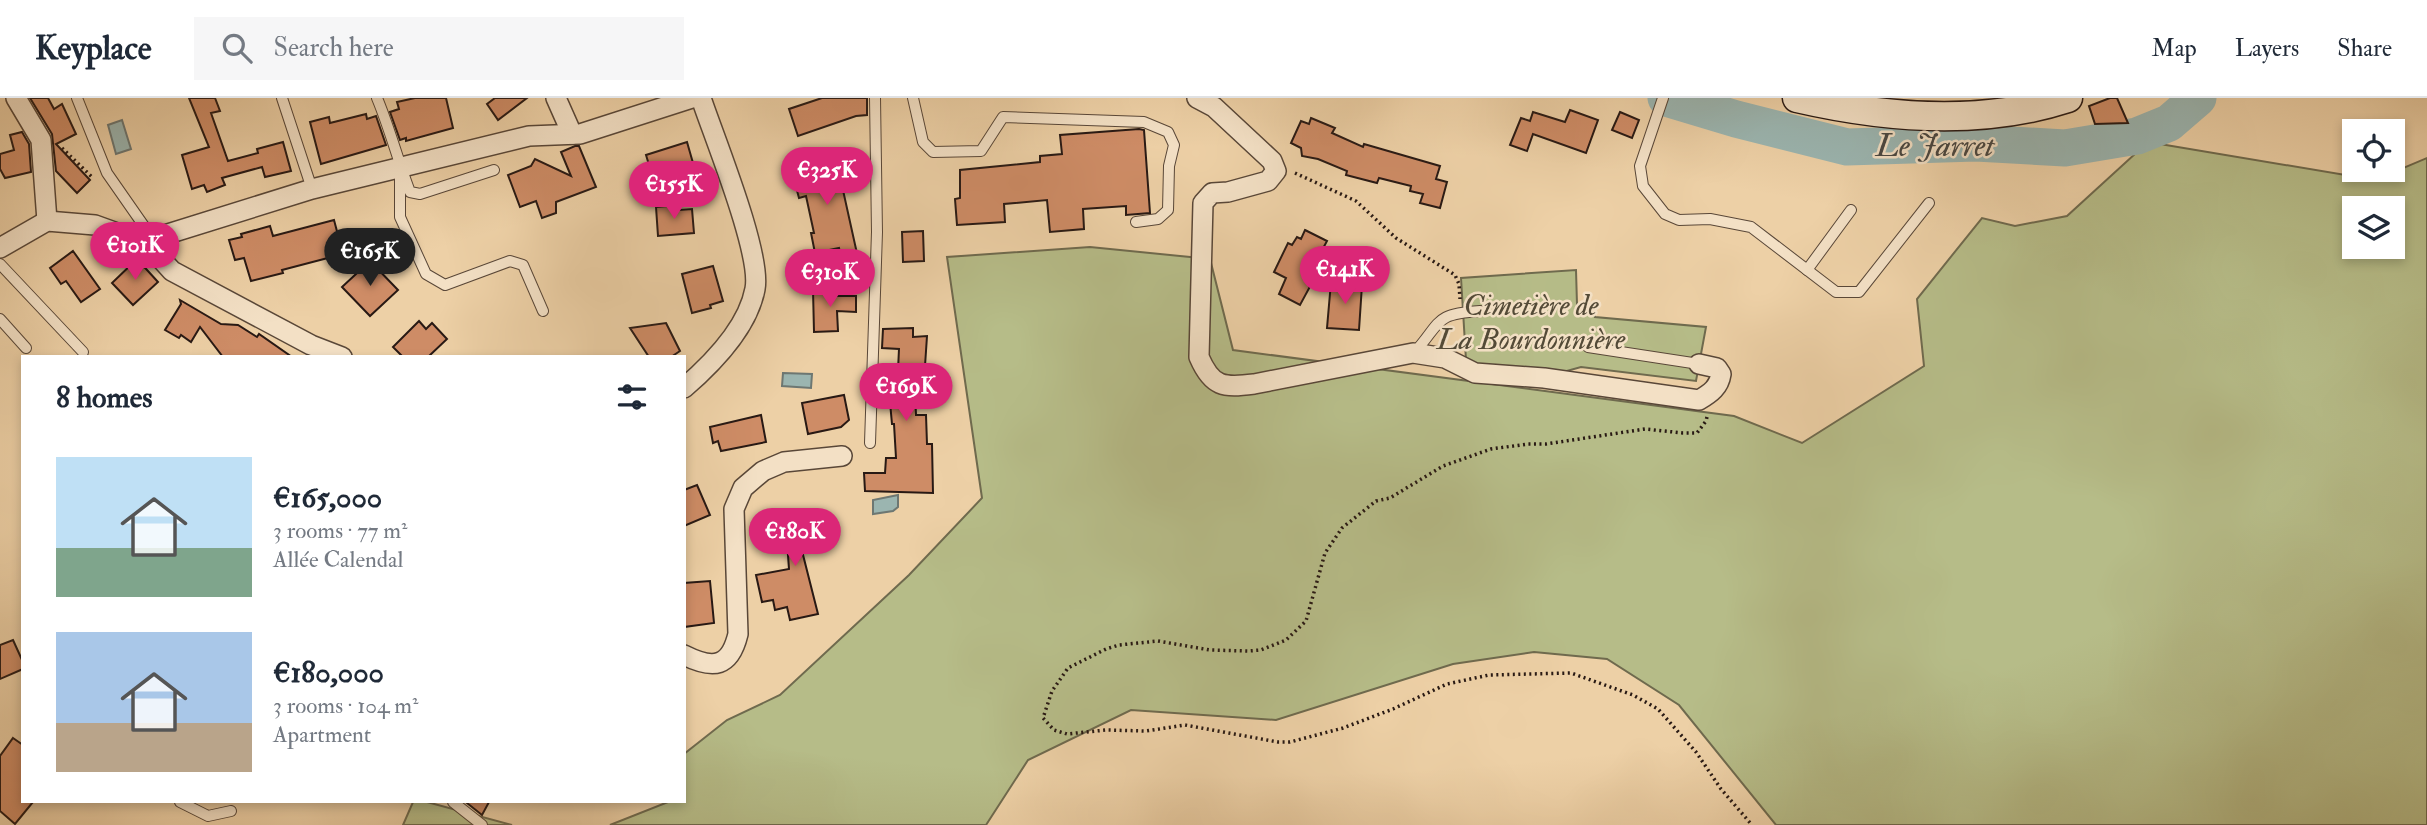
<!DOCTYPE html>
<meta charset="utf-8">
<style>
:root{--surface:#fff;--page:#f6f6f7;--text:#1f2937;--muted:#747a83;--line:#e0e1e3;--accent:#db2777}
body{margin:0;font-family:"IM FELL Double Pica",serif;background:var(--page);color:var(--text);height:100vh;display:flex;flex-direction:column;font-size:26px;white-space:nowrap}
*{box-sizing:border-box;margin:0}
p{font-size:23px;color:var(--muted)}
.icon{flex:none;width:38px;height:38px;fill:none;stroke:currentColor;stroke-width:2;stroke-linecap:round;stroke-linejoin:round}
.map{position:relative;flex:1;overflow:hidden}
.sheet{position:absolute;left:21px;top:257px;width:665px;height:448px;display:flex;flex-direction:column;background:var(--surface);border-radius:0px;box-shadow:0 4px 10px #0003}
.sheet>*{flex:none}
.controls{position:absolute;left:2342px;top:21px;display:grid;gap:14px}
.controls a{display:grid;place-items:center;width:63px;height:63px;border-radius:0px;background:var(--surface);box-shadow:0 4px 10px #0003;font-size:35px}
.price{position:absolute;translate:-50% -60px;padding:0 16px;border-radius:24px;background:var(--accent);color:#fff;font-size:23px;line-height:46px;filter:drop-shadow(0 2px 4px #0008)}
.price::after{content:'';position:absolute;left:50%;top:42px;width:21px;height:16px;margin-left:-10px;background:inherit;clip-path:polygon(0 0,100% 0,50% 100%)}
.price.current{background:#222;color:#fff}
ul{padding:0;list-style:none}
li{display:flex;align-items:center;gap:21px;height:175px;padding:0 35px}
li span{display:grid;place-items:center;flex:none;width:196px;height:140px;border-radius:0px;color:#555}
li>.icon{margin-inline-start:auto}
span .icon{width:84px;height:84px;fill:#fffc;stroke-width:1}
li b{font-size:30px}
h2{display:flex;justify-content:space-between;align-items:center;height:84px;padding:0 35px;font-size:30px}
header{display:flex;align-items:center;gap:42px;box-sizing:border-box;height:98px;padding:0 35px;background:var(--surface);border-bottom:2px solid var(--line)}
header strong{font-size:33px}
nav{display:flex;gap:38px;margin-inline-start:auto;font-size:24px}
.search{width:490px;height:63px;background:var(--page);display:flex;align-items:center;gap:18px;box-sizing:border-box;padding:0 24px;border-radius:0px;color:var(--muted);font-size:26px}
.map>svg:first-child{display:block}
.green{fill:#b6bc88;stroke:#6f6a4e;stroke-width:2;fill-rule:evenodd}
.water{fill:#9bb5b0;stroke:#6d7772;stroke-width:2}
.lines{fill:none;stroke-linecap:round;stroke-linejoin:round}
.river{stroke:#9bb5b0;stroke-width:37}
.building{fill:#ce8c66;stroke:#281914;stroke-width:2}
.lane-casing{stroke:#594738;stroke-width:12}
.street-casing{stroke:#594738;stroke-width:22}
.secondary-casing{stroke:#281914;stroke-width:31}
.path{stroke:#281914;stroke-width:3.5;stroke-dasharray:2 3.5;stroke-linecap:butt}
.lane{stroke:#f3e0c5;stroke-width:10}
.street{stroke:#f3e0c5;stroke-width:19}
.secondary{stroke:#f3e0c5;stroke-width:28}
.labels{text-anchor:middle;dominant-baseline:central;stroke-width:5;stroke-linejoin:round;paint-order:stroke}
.park-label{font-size:30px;font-style:italic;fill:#534a37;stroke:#f3e0c5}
.water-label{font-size:32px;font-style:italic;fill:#4a4843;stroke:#f3e0c5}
</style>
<header>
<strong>Keyplace</strong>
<div class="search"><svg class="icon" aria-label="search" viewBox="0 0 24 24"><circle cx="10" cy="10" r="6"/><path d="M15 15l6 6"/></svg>Search here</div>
<nav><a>Map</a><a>Layers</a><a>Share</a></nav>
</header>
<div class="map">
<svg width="2427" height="727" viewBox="0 0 2427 727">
<rect width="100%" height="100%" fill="#edd0a6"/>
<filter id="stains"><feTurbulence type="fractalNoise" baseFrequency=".00286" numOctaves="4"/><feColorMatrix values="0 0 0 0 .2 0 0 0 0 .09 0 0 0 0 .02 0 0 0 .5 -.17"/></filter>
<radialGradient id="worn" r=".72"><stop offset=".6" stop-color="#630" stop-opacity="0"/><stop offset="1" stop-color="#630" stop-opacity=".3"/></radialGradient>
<g class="green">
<path d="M2148 44 2375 82 2427 60V727H1776L1679 607 1607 561 1534 554 1453 566 1276 622 1131 612 1028 662 986 727H610L668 704H684V656L727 622 780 597 909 477 982 400 947 159 1090 149 1210 161 1233 252 1734 318 1802 345 1924 268 1917 201 1982 120 2015 128 2067 118ZM2354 110H2392V149H2354Z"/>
<path d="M1576 172 1577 206 1594 207 1595 219 1706 229 1696 283 1581 269 1556 276 1475 269 1466 262 1461 180Z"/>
<path d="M413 704H427L512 727H403Z"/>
</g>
<g class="water">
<path d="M122 22 131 51 116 56 108 27Z"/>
<path d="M783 275 812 276 811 290 782 288Z"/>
<path d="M898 397V409L893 413 873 416V402Z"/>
</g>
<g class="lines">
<path class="river" d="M1666 0 1736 21 1847 49 1976 45 2065 50 2137 38 2169 25 2198 0"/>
</g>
<g class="building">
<path d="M30 0H48L54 11 62 6 76 36 56 46 90 82 77 95 56 73 52 36Z"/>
<path d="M189 0H215L220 13 211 15 228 63 258 55 257 51 283 44 291 73 265 79 262 69 222 80 225 87 207 94 204 87 192 91 182 57 209 49Z"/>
<path d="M415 0H446L453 30 406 43V40L400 42 390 14 399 11 397 4Z"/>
<path d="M495 0H527L498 22 487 6Z"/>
<path d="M822 0H867V17L856 18 798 38 789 11Z"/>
<path d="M2110 0H2117L2128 25 2095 26 2089 8Z"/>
<path d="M1570 12 1598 22 1586 55 1533 36 1527 53 1510 47 1521 20 1530 23 1533 14 1565 24Z"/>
<path d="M1620 14 1639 22 1632 40 1612 32Z"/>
<path d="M366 16 367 21 376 18 386 47 321 66 310 24 329 19 330 25Z"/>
<path d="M1311 20 1335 30 1332 35 1363 49 1364 46 1440 68 1436 81 1447 84 1440 110 1420 105 1423 96 1410 93 1411 88 1379 80 1377 85 1346 77 1347 73 1318 61 1302 58 1301 50 1291 45 1301 23 1309 26Z"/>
<path d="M1139 31 1144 32 1150 115 1126 117V108L1083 111 1084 131 1050 134 1047 102 1004 106 1005 124 957 127 955 101 960 100V72L1040 64V58L1062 56 1060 37Z"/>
<path d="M22 34 29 46 31 74 5 80 0 71V56L14 52 10 37Z"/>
<path d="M687 44 697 79 682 83 678 72 653 80 646 57Z"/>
<path d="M575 48H579L596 89 556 104V115L542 120 536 103 520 109 508 77 531 68 535 61 571 78 561 54Z"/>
<path d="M835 56 858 160 842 163 839 150 815 155 811 135H814L806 98 799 100 795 85 801 83 798 69 808 66 807 63Z"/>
<path d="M679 107 680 112 692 111 694 135 658 138 656 109Z"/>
<path d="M334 122 343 156 282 172 283 175 251 183 244 160 235 162 229 142 242 139 241 136 270 128 273 138Z"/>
<path d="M1305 132 1327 143 1313 169 1315 170 1309 182 1313 183 1300 207 1279 196 1286 180 1274 174 1288 145 1292 147 1297 139 1301 141Z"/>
<path d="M923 133 924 163 903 164 902 134Z"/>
<path d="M73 153 100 191 81 204 66 183 61 186 50 170Z"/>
<path d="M137 161 158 184 133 207 112 185Z"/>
<path d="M370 163 398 192 370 218 342 189Z"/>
<path d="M713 168 723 203 710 207 711 210 692 215 682 176Z"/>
<path d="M1331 184 1362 187 1359 232 1327 230Z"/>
<path d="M836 191V198H856V214L837 213 838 233 814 234 813 192Z"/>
<path d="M180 202 221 226 238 227 257 239 259 236 292 259H223L200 229 191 244 181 237 179 240 165 232 181 206Z"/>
<path d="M419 223 426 231 432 225 447 241 428 259H403L393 249Z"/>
<path d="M666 225 680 253 671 259H649L630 230Z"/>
<path d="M913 230V239L927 238 925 268 914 267 916 317H926L927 346H932L933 395 865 393 864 375H885L886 360H896L894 326H892L889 293H897L899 251 882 250 883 231Z"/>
<path d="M844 297 849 322 841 329 808 336 802 305Z"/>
<path d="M761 317 766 344 721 353 718 343 713 345 710 329Z"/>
<path d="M697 387 710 417 684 428V392Z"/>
<path d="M820 412 822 421 829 420 831 437 799 441 818 516 790 522 787 509 775 512 773 502 762 504 756 477 789 471 785 417Z"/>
<path d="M710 483 714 525 684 529V485Z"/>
<path d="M13 542 23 564V571L0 581V547Z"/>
<path d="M13 640 23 647V704H33L15 726 0 713V658Z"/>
<path d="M468 704H489L482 717 467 705Z"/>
</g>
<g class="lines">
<g class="lane-casing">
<g id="lane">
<path d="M77 0 107 75 153 141"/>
<path d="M282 0 312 91"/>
<path d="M377 0C390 31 398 63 410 94L420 96 494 72"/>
<path d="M913 0 923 44 933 54 981 53 1003 19 1144 24 1168 34 1174 47 1169 68 1168 112 1158 121 1136 124"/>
<path d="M1663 0 1640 68 1643 88 1665 116 1679 122 1710 121 1751 129 1836 194H1859L1929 105"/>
<path d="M400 69V119L426 176 445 187 510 163 523 167 543 213"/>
<path d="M0 166 83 254"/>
<path d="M1807 172 1851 112"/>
<path d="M0 221 26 250"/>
<path d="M1588 249 1699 266"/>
<path d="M1414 255C1442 224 1433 216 1480 213"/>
<path d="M870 345 877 134 875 0"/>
<path d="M180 704 208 718 231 713"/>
<path d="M453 704 482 727"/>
</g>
</g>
<g class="street-casing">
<g id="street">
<path d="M16 0 41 42 47 123"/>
<path d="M556 0 572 36"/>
<path d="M1197 0 1214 9 1272 63 1276 73 1268 83 1228 94 1212 95 1203 105 1199 259C1212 289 1223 290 1254 286L1413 255 1445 260 1475 275 1544 280 1699 302C1711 295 1719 289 1721 276L1717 270 1699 266"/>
<path d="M153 141 162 162 172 173 311 247 342 259"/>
<path d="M0 150 47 123 95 127 142 144 312 91 529 38 580 36 692 0"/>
<path d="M684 290C713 265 748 229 755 191 762 156 714 39 701 0"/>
<path d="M684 557C714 572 730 569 738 536L734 411 743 390 763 373 784 364 842 358"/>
</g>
</g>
<g class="secondary-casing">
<path id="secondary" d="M1797 0C1884 20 1982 28 2068 0"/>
</g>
<g class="path">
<path d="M62 50 92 79"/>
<path d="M1295 75 1356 103 1396 140 1455 177 1459 186 1460 201"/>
<path d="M1707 319 1706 323 1697 335H1683L1645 331 1546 346H1528L1491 351 1443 368 1390 400 1376 403 1342 430 1325 455 1306 523 1286 542 1261 552 1248 553 1210 552 1158 543 1119 547 1106 551 1068 570 1052 593 1043 620 1054 632 1067 636 1106 632 1146 633 1185 627 1278 644H1290L1343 630 1393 611 1447 586 1489 577 1571 575 1633 597 1658 611 1696 654 1721 691 1752 727"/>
</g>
<use href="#lane" class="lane"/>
<use href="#street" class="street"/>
<use href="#secondary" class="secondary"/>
</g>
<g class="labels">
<g class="park-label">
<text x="1531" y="207">Cimetière de<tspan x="1531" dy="34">La Bourdonnière</tspan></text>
</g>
<g class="water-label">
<text x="1935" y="48">Le Jarret</text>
</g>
</g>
<rect width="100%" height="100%" filter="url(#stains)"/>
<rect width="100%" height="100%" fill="url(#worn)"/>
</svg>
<div class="controls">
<a><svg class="icon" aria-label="locate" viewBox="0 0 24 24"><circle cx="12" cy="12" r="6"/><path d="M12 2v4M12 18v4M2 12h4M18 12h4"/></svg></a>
<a><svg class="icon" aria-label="layers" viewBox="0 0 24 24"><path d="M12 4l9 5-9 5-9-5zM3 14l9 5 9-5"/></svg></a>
</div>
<b class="price" style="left:827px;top:109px">€325K</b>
<b class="price" style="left:674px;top:123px">€155K</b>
<b class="price" style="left:135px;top:184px">€101K</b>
<b class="price current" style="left:370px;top:190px">€165K</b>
<b class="price" style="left:1345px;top:208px">€141K</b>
<b class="price" style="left:830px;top:211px">€310K</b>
<b class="price" style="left:906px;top:325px">€169K</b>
<b class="price" style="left:795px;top:470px">€180K</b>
<section class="sheet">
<h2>8 homes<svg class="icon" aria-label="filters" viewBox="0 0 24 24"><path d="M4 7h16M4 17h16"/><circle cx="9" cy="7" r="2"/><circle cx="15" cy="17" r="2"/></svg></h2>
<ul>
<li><span style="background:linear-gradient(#bfe0f5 65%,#7fa58c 0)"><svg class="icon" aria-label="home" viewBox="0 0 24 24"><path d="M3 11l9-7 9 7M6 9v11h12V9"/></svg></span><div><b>€165,000</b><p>3 rooms · 77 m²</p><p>Allée Calendal</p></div></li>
<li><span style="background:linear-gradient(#a9c7e8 65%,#b9a48a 0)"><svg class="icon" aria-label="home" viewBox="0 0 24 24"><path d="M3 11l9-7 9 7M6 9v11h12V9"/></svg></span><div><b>€180,000</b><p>3 rooms · 104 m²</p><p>Apartment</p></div></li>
</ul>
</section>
</div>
